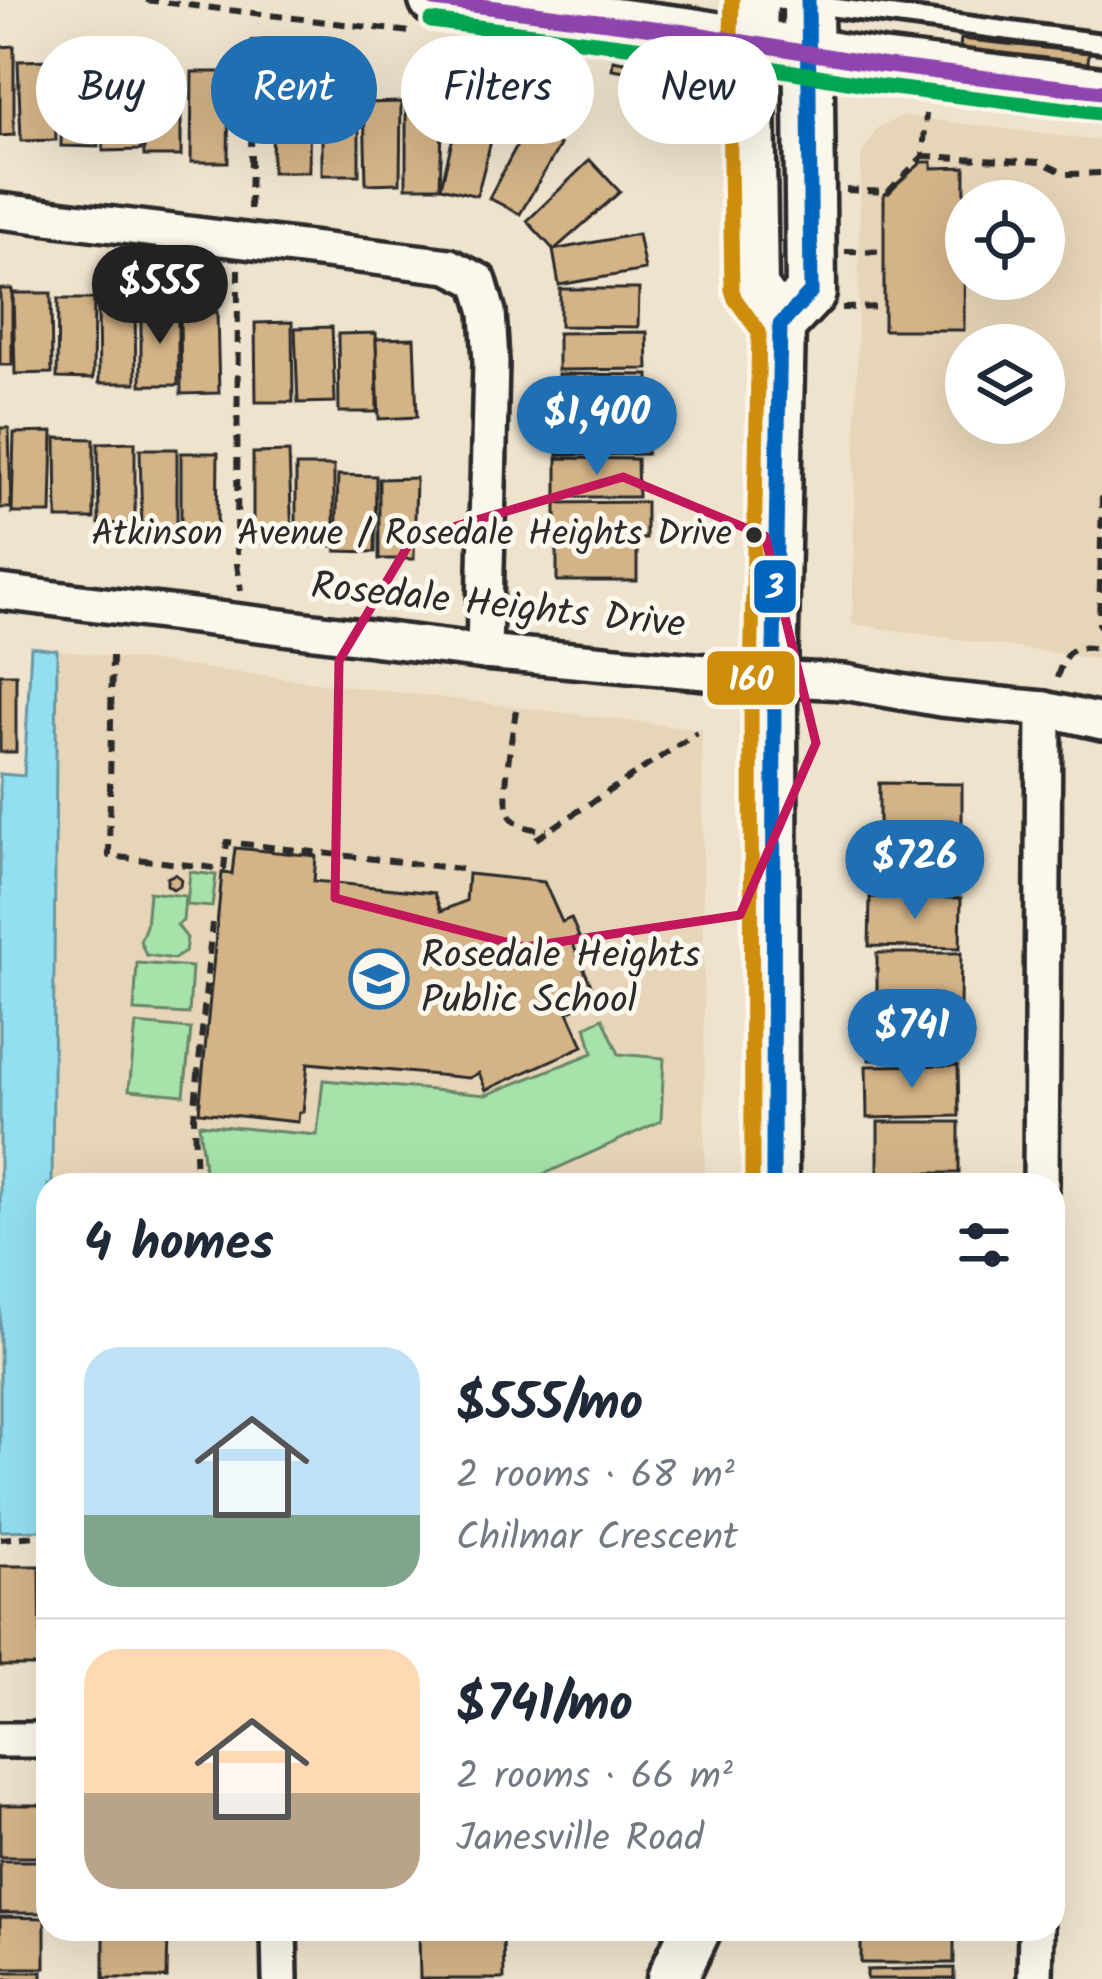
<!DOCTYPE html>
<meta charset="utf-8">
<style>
:root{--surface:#fff;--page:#f6f6f7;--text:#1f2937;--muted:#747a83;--line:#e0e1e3;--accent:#1f6fb2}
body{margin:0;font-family:Kalam,sans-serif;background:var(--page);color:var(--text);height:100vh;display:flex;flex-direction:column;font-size:45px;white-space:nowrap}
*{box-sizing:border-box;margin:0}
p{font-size:39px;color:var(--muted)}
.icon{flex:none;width:66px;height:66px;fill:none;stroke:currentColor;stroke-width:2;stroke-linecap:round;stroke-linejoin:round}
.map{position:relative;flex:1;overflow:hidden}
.details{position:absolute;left:36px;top:1173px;width:1029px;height:768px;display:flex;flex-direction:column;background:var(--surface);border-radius:36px;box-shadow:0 12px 48px #0002}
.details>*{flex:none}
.top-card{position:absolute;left:36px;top:36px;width:1032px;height:108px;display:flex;gap:24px}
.tools{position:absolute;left:945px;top:180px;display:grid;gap:24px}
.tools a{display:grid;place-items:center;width:120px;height:120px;border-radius:50%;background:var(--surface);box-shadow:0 12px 48px #0002;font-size:60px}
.price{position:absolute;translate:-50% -102px;padding:0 27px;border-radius:42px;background:var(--accent);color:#fff;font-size:39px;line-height:78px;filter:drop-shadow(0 3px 6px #0008)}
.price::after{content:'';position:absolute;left:50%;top:72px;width:36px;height:27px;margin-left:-18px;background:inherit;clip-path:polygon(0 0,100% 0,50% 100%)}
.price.active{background:#222;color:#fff}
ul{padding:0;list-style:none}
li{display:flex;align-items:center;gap:36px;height:300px;padding:0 48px}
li+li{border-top:3px solid var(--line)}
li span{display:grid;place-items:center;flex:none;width:336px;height:240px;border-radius:36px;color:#555}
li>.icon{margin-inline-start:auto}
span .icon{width:144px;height:144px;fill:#fffc;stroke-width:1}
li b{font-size:51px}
h2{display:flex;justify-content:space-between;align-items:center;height:144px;padding:0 48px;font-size:51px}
.chip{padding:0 42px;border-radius:54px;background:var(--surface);box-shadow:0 12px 48px #0002;font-size:42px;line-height:108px}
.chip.active{background:var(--accent);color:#fff}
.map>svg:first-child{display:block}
.built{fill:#e7d5b9;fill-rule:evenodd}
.green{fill:#a6e2a9;stroke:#68866a;stroke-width:3}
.water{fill:#92dff1;stroke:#6997a2;stroke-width:3}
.building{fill:#d4b387;stroke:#2b2b2b;stroke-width:3}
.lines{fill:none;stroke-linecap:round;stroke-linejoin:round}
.lane-casing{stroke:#2b2b2b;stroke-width:26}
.street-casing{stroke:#2b2b2b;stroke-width:42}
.secondary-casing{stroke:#2b2b2b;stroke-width:57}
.path{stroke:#2b2b2b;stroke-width:6;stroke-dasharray:12 9;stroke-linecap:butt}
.lane{stroke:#fbf7ec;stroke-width:16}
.street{stroke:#fbf7ec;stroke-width:33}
.secondary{stroke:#fbf7ec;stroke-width:48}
.bus-1-casing{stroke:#fbf7ec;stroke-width:24}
.bus-2-casing{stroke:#fbf7ec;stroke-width:24}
.bus-3-casing{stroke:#fbf7ec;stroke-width:24}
.bus-4-casing{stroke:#fbf7ec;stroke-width:24}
.bus-1{stroke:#0065bd;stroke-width:15}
.bus-2{stroke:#ce8d09;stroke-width:15}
.bus-3{stroke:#8e44ad;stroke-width:15}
.bus-4{stroke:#00a651;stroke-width:15}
.marked{fill:none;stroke:#c2185b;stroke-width:9;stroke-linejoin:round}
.bus-dot{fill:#2b2b2b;stroke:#fbf7ec;stroke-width:4.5}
.labels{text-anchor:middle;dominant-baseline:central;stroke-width:10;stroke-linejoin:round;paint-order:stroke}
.bus-label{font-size:36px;fill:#2b2b2b;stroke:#fbf7ec;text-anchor:end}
.street-label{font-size:39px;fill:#2b2b2b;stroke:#fbf7ec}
.poi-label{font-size:39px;fill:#2b2b2b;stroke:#fbf7ec;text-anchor:start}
.line-badge{stroke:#fbf7ec;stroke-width:4.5}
.badge-label{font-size:33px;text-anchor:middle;font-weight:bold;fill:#fff}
</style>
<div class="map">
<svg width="1102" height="1979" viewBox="0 0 1102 1979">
<rect width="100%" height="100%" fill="#efe3ce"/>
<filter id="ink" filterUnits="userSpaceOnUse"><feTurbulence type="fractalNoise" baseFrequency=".00833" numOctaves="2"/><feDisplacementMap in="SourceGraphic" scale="24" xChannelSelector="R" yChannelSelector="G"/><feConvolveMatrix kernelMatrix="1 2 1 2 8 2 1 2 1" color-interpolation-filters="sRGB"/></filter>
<g filter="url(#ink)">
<g class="built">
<path d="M902 116 1102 141V660L852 624 861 154 878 128ZM966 201H1044V279H966ZM966 345H1044V423H966Z"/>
<path d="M57 650 702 730 705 1185H52Z"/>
</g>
<g class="green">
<path d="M190 872 216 875 212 907 187 905Z"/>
<path d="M149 892 185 896 183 921 177 925 187 938 185 952 174 959 146 955 140 941 146 926Z"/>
<path d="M137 963 192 967 189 1014 134 1011Z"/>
<path d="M603 1018 619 1054 664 1058 661 1121 520 1185H282L205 1178 199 1124 317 1135 323 1080 486 1095 593 1053 586 1026Z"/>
<path d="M136 1024 191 1029 184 1095 129 1090Z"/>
</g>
<path class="water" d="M31 647 57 650 52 1185H48V1530L0 1531V774L24 776Z"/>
<g class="building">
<path d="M961 39 1089 53 1087 70 959 54Z"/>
<path d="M14 46V135L0 136V47Z"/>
<path d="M62 58H99L98 147 61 146Z"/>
<path d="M53 60 56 140 21 141 18 61Z"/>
<path d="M613 60 634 64 632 72 612 69Z"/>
<path d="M102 70H141V150L103 151Z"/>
<path d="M192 72H229L228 162H191Z"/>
<rect x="144" y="79" width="37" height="77"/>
<path d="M273 83H310L309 172H272Z"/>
<path d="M406 99 443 100 440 187H406Z"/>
<rect x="322" y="100" width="37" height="75"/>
<path d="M401 102 400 183 366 184 364 103Z"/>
<path d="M459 112 496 121 477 196 441 187Z"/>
<path d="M526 128 560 145 520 214 489 198Z"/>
<path d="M590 160 620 192 554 250 527 221Z"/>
<path d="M922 162H932V168L965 167 964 330H884V195Z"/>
<path d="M638 234 645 270 559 285 553 250Z"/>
<rect x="0" y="289" width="12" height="76"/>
<path d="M560 289H639L638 327 560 326Z"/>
<path d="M13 293H51L52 373 15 374Z"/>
<path d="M58 299H94L93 379 57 378Z"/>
<path d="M135 304 136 383H99L98 305Z"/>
<rect x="141" y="309" width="37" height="76"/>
<path d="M180 312H217L219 393 181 394Z"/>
<path d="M292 322 293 402H256L255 323Z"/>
<path d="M332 327 335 402 298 403 295 328Z"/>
<path d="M647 332 648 369 558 370V333Z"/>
<path d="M376 333 377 412H339L338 334Z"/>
<path d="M414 338 417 417 379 419 376 339Z"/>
<path d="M558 374 649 375V412L558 411Z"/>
<path d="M647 416V454L558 455V417Z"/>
<path d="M0 428H9L11 508H0Z"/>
<path d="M53 432 51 513H12L14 433Z"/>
<path d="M56 438 94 439V519H57Z"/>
<path d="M135 442V523L99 524 98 443Z"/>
<path d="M140 449H177V529H142Z"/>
<path d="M289 452 292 543H253V453Z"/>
<path d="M181 453H218L217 533 181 534Z"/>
<path d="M557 458 637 459 638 497H557Z"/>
<rect x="296" y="466" width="38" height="80"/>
<path d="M338 475 376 476 375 552 336 551Z"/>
<path d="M416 478 414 559H379V479Z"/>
<path d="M646 502V539H556V503Z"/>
<path d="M637 543V581H557V544Z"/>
<rect x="0" y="674" width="16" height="78"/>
<path d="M879 783 962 784V835H879Z"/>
<path d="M961 840 960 890H878L877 841Z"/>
<path d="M235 848 316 856 314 881 434 893 441 911 466 901 468 874 544 882 562 922 571 918 579 937 571 940 591 985 578 991 584 1004 568 1012 583 1046 486 1090 479 1073 469 1078 308 1063 303 1112H299L298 1122 199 1112 222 873 232 874Z"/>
<path d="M175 874 181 879 180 886 173 889 167 885V878Z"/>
<path d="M870 897 961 898 960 948 869 946Z"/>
<path d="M877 953H961L960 1004H877Z"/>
<rect x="869" y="1009" width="91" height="51"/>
<path d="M958 1065 959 1116 867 1118 866 1066Z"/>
<rect x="878" y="1122" width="81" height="51"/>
<rect x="867" y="1179" width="92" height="6"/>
<path d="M0 1566H40L41 1666H0Z"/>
<path d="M0 1805H42L43 1857H0Z"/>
<rect x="0" y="1861" width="42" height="52"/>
<path d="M0 1917 45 1918V1968H0Z"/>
<path d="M104 1929H168L167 1978H104Z"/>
<rect x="861" y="1929" width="93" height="34"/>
<path d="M419 1932H503L504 1979H420Z"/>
<path d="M954 1968V1979H867V1970Z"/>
<rect x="0" y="1972" width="42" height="7"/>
</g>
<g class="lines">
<g class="lane-casing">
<path id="lane" d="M776 0 1102 43"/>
</g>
<g class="street-casing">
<g id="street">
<path d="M0 211 449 266 479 281 488 312 491 362 484 652"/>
<path d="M0 592 484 652 772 678 844 682 941 699 1044 709 1102 722"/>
<path d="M1041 1185 1044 709"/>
<path d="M0 1740H48"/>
<path d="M279 1929 280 1979"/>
<path d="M1035 1979 1036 1929"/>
</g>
</g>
<g class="secondary-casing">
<g id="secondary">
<path d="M434 0 685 32 880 65 1102 92"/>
<path d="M753 0 750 98 753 288 780 325 772 678 773 1185"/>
<path d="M780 325 811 292 808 0"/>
<path d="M672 1979 696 1929"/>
</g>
</g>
<g class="path">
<path d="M146 0 410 32"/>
<path d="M923 156 1041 162 1066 174 1102 173"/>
<path d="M846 190 888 192 923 156 926 114"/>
<path d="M250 209 253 39"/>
<path d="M845 251 883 252"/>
<path d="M238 269 237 564 241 591"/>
<path d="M842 308 881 307"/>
<path d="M1102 496 1099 625 1102 628"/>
<path d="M112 656 109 856 224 869 227 842 461 869"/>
<path d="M1057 678C1065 650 1073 643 1102 650"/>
<path d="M516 710C513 732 499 799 511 817 519 828 533 829 547 830"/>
<path d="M536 839 697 733"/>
<path d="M196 1185 194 1117 212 923"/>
<path d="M0 1539 48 1535"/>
</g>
<use href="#lane" class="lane"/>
<use href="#street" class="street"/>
<use href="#secondary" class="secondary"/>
<g class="bus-1-casing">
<path id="bus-1" d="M773 1185 774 648 780 325 811 292 808 0"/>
</g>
<g class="bus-2-casing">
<path id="bus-2" d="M732 0 729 98 732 290 735 299 759 332 751 678 752 1185"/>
</g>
<g class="bus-3-casing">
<path id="bus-3" d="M434 0 685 32 880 65 1102 92"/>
</g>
<g class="bus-4-casing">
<path id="bus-4" d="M431 21 682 53 877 86 1099 113"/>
</g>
<use href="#bus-1" class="bus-1"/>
<use href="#bus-2" class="bus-2"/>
<use href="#bus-3" class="bus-3"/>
<use href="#bus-4" class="bus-4"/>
</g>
</g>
<path class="marked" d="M623 477 765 536 816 743 740 915 525 947 335 898 339 661 412 539Z"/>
<defs>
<g id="school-ring" transform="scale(3)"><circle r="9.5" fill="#fbf7ec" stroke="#1f6fb2" stroke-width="1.5"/><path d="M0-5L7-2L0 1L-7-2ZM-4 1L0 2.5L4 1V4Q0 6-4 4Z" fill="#1f6fb2"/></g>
</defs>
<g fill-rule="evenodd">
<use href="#school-ring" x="379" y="979"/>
</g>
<circle class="bus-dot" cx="754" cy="535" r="10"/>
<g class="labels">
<g class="bus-label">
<text x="732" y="535">Atkinson Avenue / Rosedale Heights Drive</text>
</g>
<g class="street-label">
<text transform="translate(498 607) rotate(6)">Rosedale Heights Drive</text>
</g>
<g class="poi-label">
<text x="421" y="957">Rosedale Heights<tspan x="421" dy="45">Public School</tspan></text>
</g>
</g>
<g class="line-badge">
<rect x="752" y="558" width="46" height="57" rx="12" fill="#0065bd"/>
<rect x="705" y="649" width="92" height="58" rx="12" fill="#ce8d09"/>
</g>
<g class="badge-label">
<text x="775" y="598">3</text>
<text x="751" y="690">160</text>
</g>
</svg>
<div class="tools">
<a><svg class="icon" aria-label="locate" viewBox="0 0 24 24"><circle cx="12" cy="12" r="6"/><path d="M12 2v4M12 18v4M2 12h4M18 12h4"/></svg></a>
<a><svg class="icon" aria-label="layers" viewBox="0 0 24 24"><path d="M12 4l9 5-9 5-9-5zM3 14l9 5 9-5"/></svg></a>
</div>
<b class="price active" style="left:160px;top:347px">$555</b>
<b class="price" style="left:597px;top:478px">$1,400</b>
<b class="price" style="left:915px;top:922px">$726</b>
<b class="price" style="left:912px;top:1091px">$741</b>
<div class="top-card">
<a class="chip">Buy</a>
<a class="chip active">Rent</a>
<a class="chip">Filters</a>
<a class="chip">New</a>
</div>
<section class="details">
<h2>4 homes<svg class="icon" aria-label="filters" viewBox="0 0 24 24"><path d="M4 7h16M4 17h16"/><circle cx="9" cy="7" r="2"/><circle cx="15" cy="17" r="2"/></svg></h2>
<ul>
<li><span style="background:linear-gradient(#bfe0f5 70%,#7fa58c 0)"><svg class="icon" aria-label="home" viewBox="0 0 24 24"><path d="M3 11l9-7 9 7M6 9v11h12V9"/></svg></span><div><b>$555/mo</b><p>2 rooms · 68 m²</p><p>Chilmar Crescent</p></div></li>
<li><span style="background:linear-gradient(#ffd9b3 60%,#b9a48a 0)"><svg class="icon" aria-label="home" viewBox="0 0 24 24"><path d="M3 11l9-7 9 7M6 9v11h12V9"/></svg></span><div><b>$741/mo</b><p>2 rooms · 66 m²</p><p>Janesville Road</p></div></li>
</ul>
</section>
</div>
